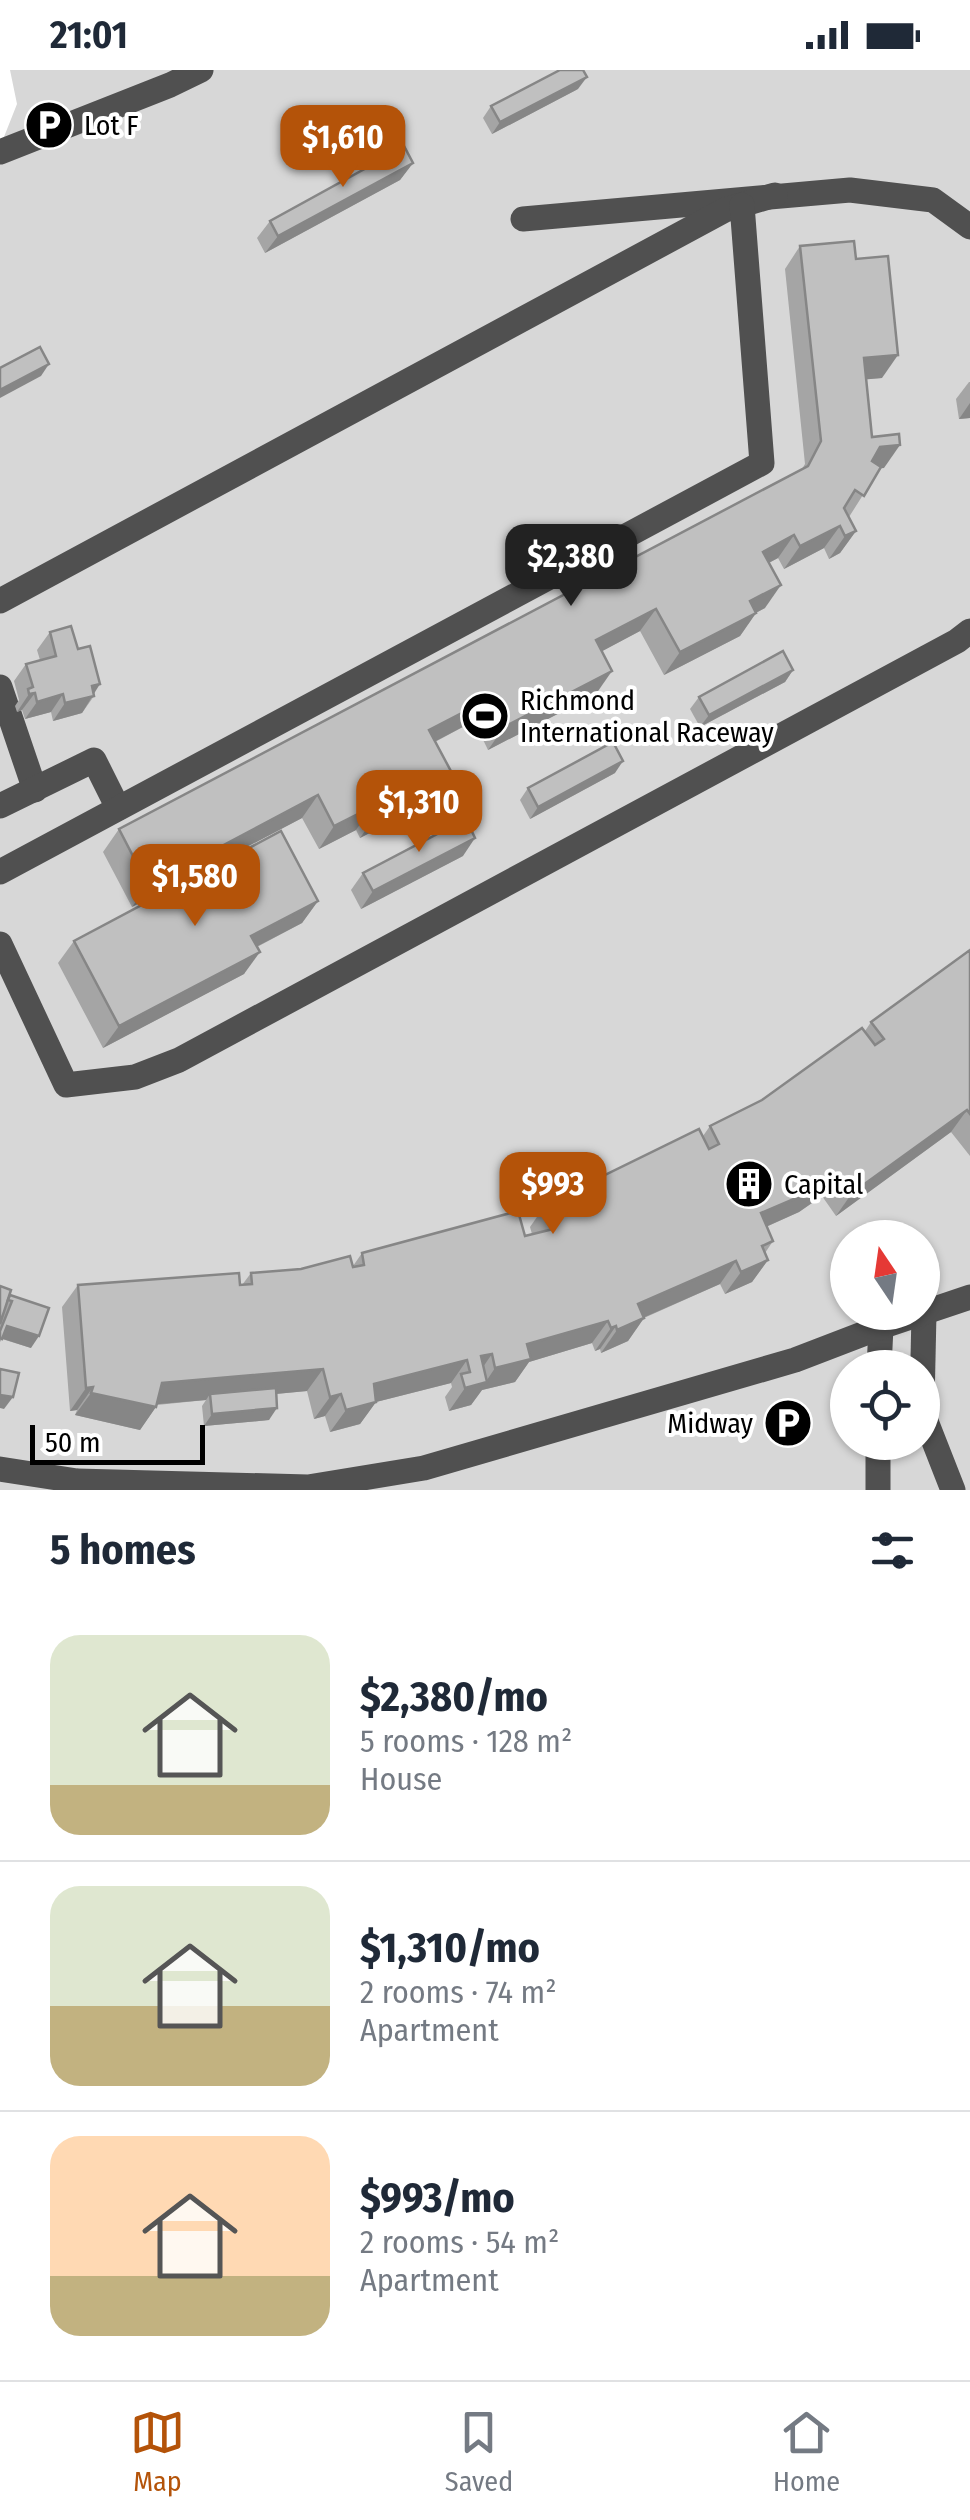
<!DOCTYPE html>
<meta charset="utf-8">
<style>
:root{--surface:#fff;--page:#f6f6f7;--text:#1f2937;--muted:#747a83;--line:#e0e1e3;--accent:#b45309}
body{margin:0;font-family:"Fira Sans Condensed",sans-serif;background:var(--page);color:var(--text);height:100vh;display:flex;flex-direction:column;font-size:38px;white-space:nowrap}
*{box-sizing:border-box;margin:0}
p{font-size:32px;color:var(--muted)}
.icon{flex:none;width:55px;height:55px;fill:none;stroke:currentColor;stroke-width:2;stroke-linecap:round;stroke-linejoin:round}
.map{position:relative;height:1420px;overflow:hidden}
.side{display:flex;flex-direction:column;background:var(--surface);flex:1}
.side>*{flex:none}
.needle{width:65px;rotate:347deg}
.controls{position:absolute;left:830px;top:1150px;display:grid;gap:20px}
.controls a{display:grid;place-items:center;width:110px;height:110px;border-radius:50%;background:var(--surface);box-shadow:0 2px 8px #0004;font-size:50px}
.scale{position:absolute;left:30px;bottom:25px;width:175px;box-sizing:border-box;padding-left:10px;border:5px solid #000;border-top:0;font-size:28px;line-height:35px;white-space:nowrap;color:#000;-webkit-text-stroke:8px #fff;paint-order:stroke}
.price{position:absolute;translate:-50% -85px;padding:0 22px;border-radius:20px;background:var(--accent);color:#fff;font-size:32px;line-height:65px;filter:drop-shadow(0 2px 5px #0008)}
.price::after{content:'';position:absolute;left:50%;top:60px;width:30px;height:22px;margin-left:-15px;background:inherit;clip-path:polygon(0 0,100% 0,50% 100%)}
.price.current{background:#222;color:#fff}
ul{padding:0;list-style:none}
li{display:flex;align-items:center;gap:30px;height:250px;padding:0 50px}
li+li{border-top:2px solid var(--line)}
li span{display:grid;place-items:center;flex:none;width:280px;height:200px;border-radius:30px;color:#555}
li>.icon{margin-inline-start:auto}
span .icon{width:120px;height:120px;fill:#fffc;stroke-width:1}
li b{font-size:42px}
h2{display:flex;justify-content:space-between;align-items:center;height:120px;padding:0 50px;font-size:42px}
.status{display:flex;justify-content:space-between;align-items:center;height:70px;padding:0 50px;background:var(--surface);direction:ltr}
.status svg{height:28px;fill:currentColor}
.dock{display:flex;justify-content:space-around;align-items:center;height:140px;border-top:2px solid var(--line);background:var(--surface);font-size:28px;color:var(--muted)}
.dock a{display:grid;justify-items:center;gap:5px}
.dock .current{color:var(--accent)}
.map>svg:first-child{display:block}
.green{fill:#d7d7d7;fill-rule:evenodd}
.lines{fill:none;stroke-linecap:round;stroke-linejoin:round}
.minor{stroke:#505050;stroke-width:25}
.wall{fill:#a5a5a5}
.shaded-wall{fill:#868686}
.building{fill:#c0c0c0;stroke:#868686;stroke-width:2.5}
.labels{text-anchor:middle;dominant-baseline:central;stroke-width:8;stroke-linejoin:round;paint-order:stroke}
.poi-label{font-size:28px;fill:#000;stroke:#fff;text-anchor:start}
</style>
<div class="status"><b>21:01</b><svg viewBox="0 0 49 12"><path d="M0 12V9h3v3zM5 12V6h3v6zM10 12V3h3v9zM15 12V0h3v12zM26 1h20v11H26zM47 4h2v5h-2z"/></svg></div>
<div class="map">
<svg width="970" height="1420" viewBox="0 0 970 1420">
<rect width="100%" height="100%" fill="#fff"/>
<path class="green" d="M10 0H970V1420H0V77L17 34ZM848 1168H922V1242H848ZM848 1298H922V1372H848Z"/>
<g class="lines">
<g class="minor">
<path d="M0 82 170 15 201 0"/>
<path d="M523 149 850 120 933 130 970 157"/>
<path d="M0 531 725 140 775 125"/>
<path d="M0 617 35 720"/>
<path d="M0 736 94 690 118 738"/>
<path d="M0 802 762 393 742 135"/>
<path d="M0 874 66 1015 135 1007 179 990 957 571 970 561"/>
<path d="M879 1298 881 1257"/>
<path d="M922 1334 924 1243"/>
<path d="M922 1341 953 1420"/>
<path d="M0 1399 77 1411 308 1417 424 1398 795 1290 881 1257 970 1227"/>
<path d="M878 1420V1372"/>
</g>
</g>
<g class="wall">
<path d="M578 19 492 64 483 48 491 36Z"/>
<path d="M386 83 413 93 400 110 265 183 257 168 270 151 381 90Z"/>
<path d="M800 176 856 189 882 308 866 309 872 367 884 398H880L849 447 856 461 840 483 829 489 824 478 784 499 778 488 769 493 765 538 756 543 740 566 664 605 640 561 602 581 596 624 488 680 474 651 435 672 437 728 360 768 356 760 319 779 302 748 132 837 103 782 119 759 802 399 805 394 785 199Z"/>
<path d="M969 312H970V348L959 349 956 329Z"/>
<path d="M50 562 78 579 94 626 82 643 53 651 51 642 25 649 22 640 17 642 15 636 19 630 14 611 26 594 40 590 37 580Z"/>
<path d="M793 600 785 612 700 657 690 639 699 627Z"/>
<path d="M615 703 530 749 520 730 528 718Z"/>
<path d="M463 786 361 839 351 820 363 803Z"/>
<path d="M318 831 302 853 257 877 244 904 103 978 58 893 74 871Z"/>
<path d="M970 880V1086L951 1062 836 1146 822 1126 799 1142 766 1157 773 1171 765 1183 768 1190 752 1212 725 1224 720 1214 644 1248 628 1271 601 1283 600 1279 595 1281 592 1273 529 1292 515 1312 482 1320 471 1335 449 1341 445 1327 452 1317 451 1313 376 1332 360 1354 330 1362 325 1346 314 1349 307 1321 276 1324 269 1350 204 1356 202 1336 206 1330 157 1335 140 1360 75 1345 77 1340 70 1341 62 1237 78 1215H242L251 1203 353 1196 362 1183 532 1164 530 1157 546 1134 703 1066 710 1056 762 1030 865 961 871 952Z"/>
<path d="M0 1216 10 1225 31 1278 2 1269 0 1272Z"/>
</g>
<g class="shaded-wall">
<path d="M587 7 578 19 492 64 500 52Z"/>
<path d="M413 93 400 110 265 183 278 166Z"/>
<path d="M898 285 882 308 848 311 864 288Z"/>
<path d="M49 294 41 306 0 328V320Z"/>
<path d="M970 333V348L959 349Z"/>
<path d="M900 375 884 398 864 400 880 377Z"/>
<path d="M840 456 824 478 784 499 800 476Z"/>
<path d="M856 461 840 483 829 489 845 466Z"/>
<path d="M794 465 778 488 747 504 763 482Z"/>
<path d="M781 515 765 538 734 554 750 531Z"/>
<path d="M656 539 640 561 580 593 596 570Z"/>
<path d="M756 543 740 566 664 605 680 582Z"/>
<path d="M793 600 785 612 700 657 709 645Z"/>
<path d="M612 601 596 624 488 680 504 657Z"/>
<path d="M100 614 82 643 53 651 65 633 92 616Z"/>
<path d="M35 623 22 640 17 642 29 624Z"/>
<path d="M63 624 51 642 25 649 37 632Z"/>
<path d="M489 629 474 651 413 683 429 660Z"/>
<path d="M623 691 615 703 530 749 538 737Z"/>
<path d="M453 705 437 728 360 768 376 745Z"/>
<path d="M318 725 302 748 132 837 148 815Z"/>
<path d="M372 737 356 760 319 779 334 756Z"/>
<path d="M475 768 463 786 361 839 373 821Z"/>
<path d="M318 831 302 853 235 888 251 866Z"/>
<path d="M260 882 244 904 103 978 119 956Z"/>
<path d="M967 1040 951 1062 836 1146 852 1123Z"/>
<path d="M838 1103 822 1126 799 1142 745 1166 761 1143Z"/>
<path d="M768 1190 752 1212 725 1224 741 1202Z"/>
<path d="M736 1191 720 1214 622 1257 638 1234Z"/>
<path d="M644 1248 628 1271 601 1283 617 1260Z"/>
<path d="M608 1251 592 1273 529 1292 515 1312 482 1320 471 1335 449 1341 465 1318 485 1313 495 1298 527 1274Z"/>
<path d="M7 1256 39 1266 31 1278 0 1268Z"/>
<path d="M616 1256 600 1279 595 1281 611 1258Z"/>
<path d="M492 1284 476 1307 481 1286Z"/>
<path d="M467 1290 451 1313 376 1332 360 1354 330 1362 346 1340 374 1314Z"/>
<path d="M323 1299 307 1321 211 1330 210 1324 206 1330 148 1335 156 1337 140 1360 75 1345 91 1323 162 1313Z"/>
<path d="M93 1317 77 1340 70 1341 86 1318Z"/>
<path d="M341 1324 325 1346 314 1349 330 1327Z"/>
<path d="M0 1325 13 1327 4 1339 0 1338Z"/>
<path d="M277 1338 269 1350 204 1356 212 1344Z"/>
</g>
<g class="building">
<path d="M560 0H583L587 7 500 52 491 36Z"/>
<path d="M403 74 413 93 278 166 270 151 388 86 386 83Z"/>
<path d="M854 171 856 189 888 186 898 285 864 288 872 367 899 364 900 375 880 377 872 391 881 397 864 426 855 420 844 438 856 461 845 466 840 456 800 476 794 465 763 482 781 515 750 531 756 543 680 582 656 539 596 570 612 601 504 657 489 629 429 660 453 705 376 745 372 737 334 756 318 725 148 815 119 759 808 396 821 371 800 176Z"/>
<path d="M40 277 49 294 0 320V298Z"/>
<path d="M71 556 78 579 90 576 100 614 92 616 94 626 65 633 63 624 37 632 35 623 29 624 28 619 33 617 26 594 56 586 50 562Z"/>
<path d="M783 581 793 600 709 645 699 627Z"/>
<path d="M613 672 623 691 538 737 528 718Z"/>
<path d="M466 749 475 768 373 821 363 803Z"/>
<path d="M281 761 318 831 251 866 260 882 119 956 74 871Z"/>
<path d="M970 880V1044L967 1040 852 1123 838 1103 815 1120 761 1143 773 1171 762 1176 768 1190 741 1202 736 1191 638 1234 644 1248 617 1260 616 1256 611 1258 608 1251 527 1274 531 1289 495 1298 492 1284 481 1286 487 1312 465 1318 461 1304 470 1302 467 1290 374 1314 376 1332 346 1340 341 1324 330 1327 323 1299 162 1313 156 1337 91 1323 93 1317 86 1318 78 1215 239 1203 240 1215 252 1214 251 1203 301 1199 350 1186 353 1197 364 1195 362 1183 518 1141 525 1166 553 1159 546 1134 699 1059 709 1079 719 1074 710 1056 762 1030 862 958 875 975 884 969 871 952Z"/>
<path d="M0 1216 11 1220 0 1254Z"/>
<path d="M10 1225 49 1238 39 1266 7 1256 2 1269 0 1268V1261L12 1231 8 1230Z"/>
<path d="M0 1299 19 1303 13 1327 0 1325Z"/>
<path d="M276 1318 277 1338 212 1344 210 1324Z"/>
</g>
<defs>
<g id="parking-disc" transform="scale(2.5)"><circle r="9.5" fill="#000" stroke="#fff"/><path d="M-3.5-5.5H1a3.5 3.5 0 0 1 0 7H-1V5.5H-3.5ZM-1-3.4V-.6H.8a1.4 1.4 0 0 0 0-2.8Z" fill="#fff"/></g>
<g id="stadium-disc" transform="scale(2.5)"><circle r="9.5" fill="#000" stroke="#fff"/><path d="M0-5a6.5 5 0 1 0 0 10a6.5 5 0 1 0 0-10ZM-3.5-1.8h7v3.6h-7Z" fill="#fff"/></g>
<g id="building-disc" transform="scale(2.5)"><circle r="9.5" fill="#000" stroke="#fff"/><path d="M-4-6H4V6H1V3H-1V6H-4ZM-2.5-4.3h1.7v1.8h-1.7ZM.8-4.3h1.7v1.8H.8ZM-2.5-1h1.7V.8h-1.7ZM.8-1h1.7V.8H.8Z" fill="#fff"/></g>
</defs>
<g fill-rule="evenodd">
<use href="#parking-disc" x="49" y="55"/>
<use href="#stadium-disc" x="485" y="646"/>
<use href="#building-disc" x="749" y="1114"/>
<use href="#parking-disc" x="788" y="1353"/>
</g>
<g class="labels">
<g class="poi-label">
<text x="84" y="55">Lot F</text>
<text x="520" y="630">Richmond<tspan x="520" dy="32">International Raceway</tspan></text>
<text x="784" y="1114">Capital</text>
<text x="753" y="1353" text-anchor="end">Midway</text>
</g>
</g>
</svg>
<div class="controls">
<a><svg class="needle" viewBox="-14 -14 28 28"><path d="M0-13l5 13h-10z" fill="#e53935"/><path d="M0 13l5-13h-10z" fill="#747a83"/></svg></a>
<a><svg class="icon" aria-label="locate" viewBox="0 0 24 24"><circle cx="12" cy="12" r="6"/><path d="M12 2v4M12 18v4M2 12h4M18 12h4"/></svg></a>
</div>
<div class="scale">50 m</div>
<b class="price" style="left:343px;top:120px">$1,610</b>
<b class="price current" style="left:571px;top:539px">$2,380</b>
<b class="price" style="left:419px;top:785px">$1,310</b>
<b class="price" style="left:195px;top:859px">$1,580</b>
<b class="price" style="left:553px;top:1167px">$993</b>
</div>
<section class="side">
<h2>5 homes<svg class="icon" aria-label="filters" viewBox="0 0 24 24"><path d="M4 7h16M4 17h16"/><circle cx="9" cy="7" r="2"/><circle cx="15" cy="17" r="2"/></svg></h2>
<ul>
<li><span style="background:linear-gradient(#dfe7d0 75%,#c2b280 0)"><svg class="icon" aria-label="home" viewBox="0 0 24 24"><path d="M3 11l9-7 9 7M6 9v11h12V9"/></svg></span><div><b>$2,380/mo</b><p>5 rooms · 128 m²</p><p>House</p></div></li>
<li><span style="background:linear-gradient(#dfe7d0 60%,#c2b280 0)"><svg class="icon" aria-label="home" viewBox="0 0 24 24"><path d="M3 11l9-7 9 7M6 9v11h12V9"/></svg></span><div><b>$1,310/mo</b><p>2 rooms · 74 m²</p><p>Apartment</p></div></li>
<li><span style="background:linear-gradient(#ffd9b3 70%,#c2b280 0)"><svg class="icon" aria-label="home" viewBox="0 0 24 24"><path d="M3 11l9-7 9 7M6 9v11h12V9"/></svg></span><div><b>$993/mo</b><p>2 rooms · 54 m²</p><p>Apartment</p></div></li>
</ul>
</section>
<nav class="dock">
<a class="current"><svg class="icon" aria-label="map" viewBox="0 0 24 24"><path d="M3 6l6-2 6 2 6-2v14l-6 2-6-2-6 2zM9 4v14M15 6v14"/></svg>Map</a>
<a><svg class="icon" aria-label="saved" viewBox="0 0 24 24"><path d="M7 4h10v16l-5-4-5 4z"/></svg>Saved</a>
<a><svg class="icon" aria-label="home" viewBox="0 0 24 24"><path d="M3 11l9-7 9 7M6 9v11h12V9"/></svg>Home</a>
</nav>
